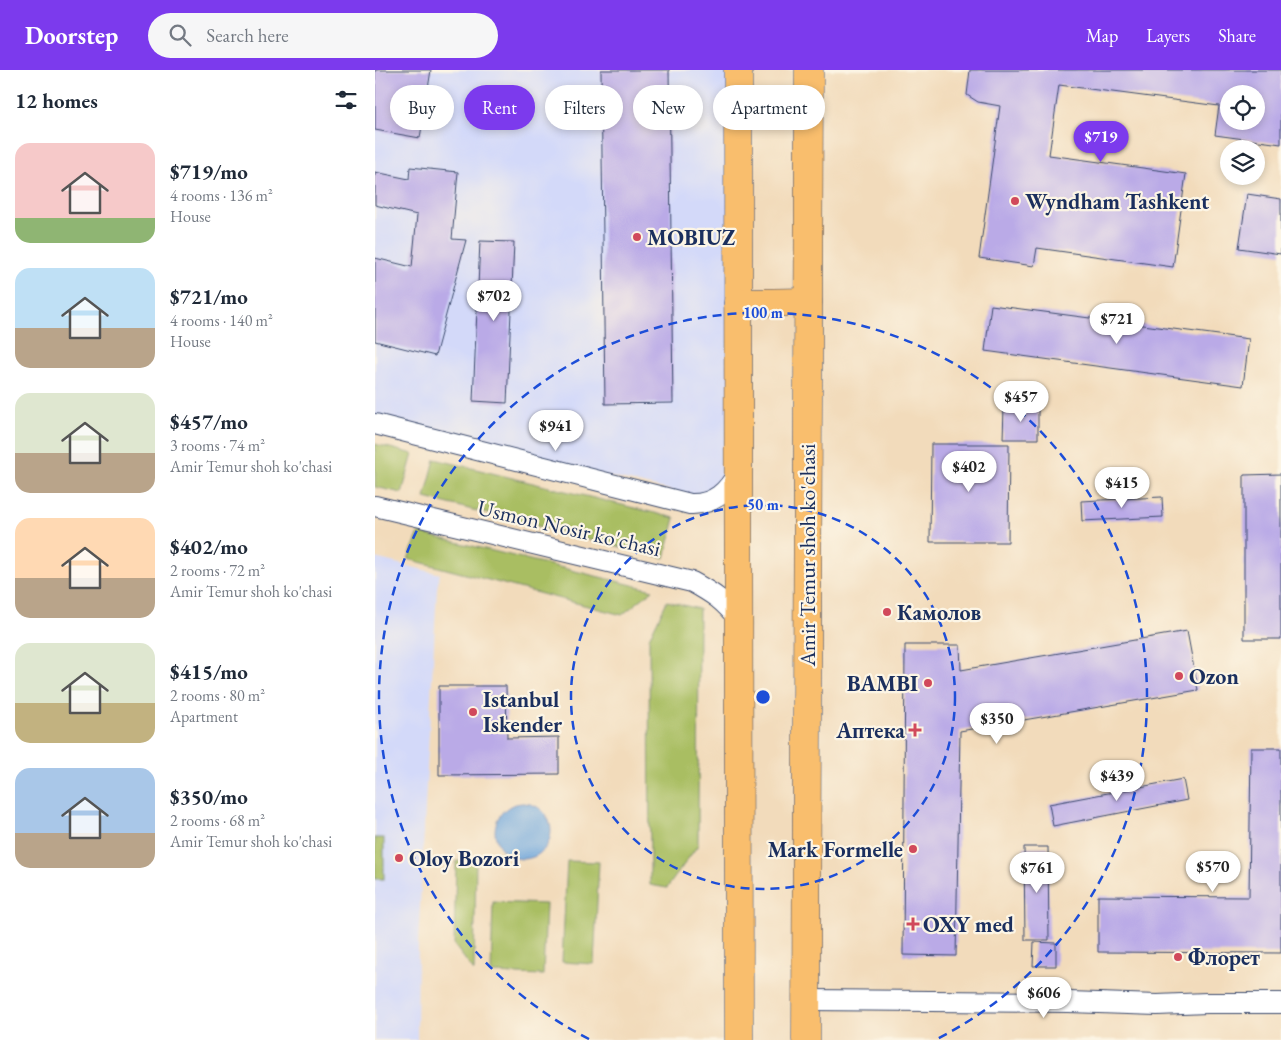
<!DOCTYPE html>
<meta charset="utf-8">
<style>
:root{--surface:#fff;--page:#f6f6f7;--text:#1f2937;--muted:#747a83;--accent:#7c3aed}
body{margin:0;font-family:"EB Garamond",serif;background:var(--page);color:var(--text);height:100vh;display:flex;flex-direction:column;font-size:19px;white-space:nowrap}
*{box-sizing:border-box;margin:0}
p{font-size:16px;color:var(--muted)}
.icon{flex:none;width:28px;height:28px;fill:none;stroke:currentColor;stroke-width:2;stroke-linecap:round;stroke-linejoin:round}
.map{position:relative;flex:1;overflow:hidden}
.drawer{display:flex;flex-direction:column;background:var(--surface);width:375px}
.drawer>*{flex:none}
.banner{position:absolute;left:15px;top:15px;width:475px;height:45px;display:flex;gap:10px}
.fabs{position:absolute;left:845px;top:15px;display:grid;gap:10px}
.fabs a{display:grid;place-items:center;width:45px;height:45px;border-radius:50%;background:var(--surface);box-shadow:0 2px 8px #0003;font-size:25px}
.price{position:absolute;translate:-50% -42px;padding:0 11px;border-radius:18px;background:#fff;color:#222;font-size:16px;line-height:32px;filter:drop-shadow(0 1px 2px #0008)}
.price::after{content:'';position:absolute;left:50%;top:30px;width:15px;height:11px;margin-left:-8px;background:inherit;clip-path:polygon(0 0,100% 0,50% 100%)}
.price.active{background:var(--accent);color:#fff}
ul{padding:0;list-style:none}
li{display:flex;align-items:center;gap:15px;height:125px;padding:0 15px}
li span{display:grid;place-items:center;flex:none;width:140px;height:100px;border-radius:15px;color:#555}
li>.icon{margin-inline-start:auto}
span .icon{width:60px;height:60px;fill:#fffc;stroke-width:1}
li b{font-size:21px}
h2{display:flex;justify-content:space-between;align-items:center;height:60px;padding:0 15px;font-size:21px}
.tag{padding:0 18px;border-radius:22px;background:var(--surface);box-shadow:0 2px 8px #0003;font-size:18px;line-height:45px}
.tag.active{background:var(--accent);color:#fff}
header{display:flex;align-items:center;gap:30px;box-sizing:border-box;height:70px;padding:0 25px;background:var(--accent);color:#fff}
header strong{font-size:24px}
nav{display:flex;gap:28px;margin-inline-start:auto;font-size:18px}
.search{width:350px;height:45px;background:var(--page);display:flex;align-items:center;gap:12px;box-sizing:border-box;padding:0 18px;border-radius:28px;color:var(--muted);font-size:19px}
main{display:flex;flex:1;min-height:0}
.map>svg:first-child{display:block}
.built{fill:#d3d9f9}
.green{fill:#a9be62;stroke:#627660}
.water{fill:#6ba3da;stroke:#43699c}
.building{fill:#baaae7;fill-rule:evenodd}
.lines{fill:none;stroke-linecap:round;stroke-linejoin:round}
.minor-casing{stroke:#3b496c;stroke-width:22}
.primary-casing{stroke:#3b496c;stroke-width:29}
.minor{stroke:#fff;stroke-width:20}
.primary{stroke:#f9be6d;stroke-width:28}
.ring{fill:none;stroke:#1d4ed8;stroke-width:2.5;stroke-dasharray:9 6}
.poi-dot{fill:#d1495b;stroke:#fcf5e5;stroke-width:2}
.labels{text-anchor:middle;dominant-baseline:central;stroke-width:4.5;stroke-linejoin:round;paint-order:stroke}
.poi-label{font-size:22px;font-weight:bold;fill:#1b2f5e;stroke:#fcf5e5;text-anchor:start}
.street-label{font-size:22px;fill:#1b2f5e;stroke:#fcf5e5}
.centre{fill:#1d4ed8;stroke:#fcf5e5;stroke-width:2.5}
.ring-label{font-size:15px;text-anchor:middle;font-weight:bold;fill:#1d4ed8;stroke:#fcf5e5;stroke-width:4.5;stroke-linejoin:round;paint-order:stroke}
</style>
<header>
<strong>Doorstep</strong>
<div class="search"><svg class="icon" aria-label="search" viewBox="0 0 24 24"><circle cx="10" cy="10" r="6"/><path d="M15 15l6 6"/></svg>Search here</div>
<nav><a>Map</a><a>Layers</a><a>Share</a></nav>
</header>
<main>
<section class="drawer">
<h2>12 homes<svg class="icon" aria-label="filters" viewBox="0 0 24 24"><path d="M4 7h16M4 17h16"/><circle cx="9" cy="7" r="2"/><circle cx="15" cy="17" r="2"/></svg></h2>
<ul>
<li><span style="background:linear-gradient(#f6c9c9 75%,#8fb573 0)"><svg class="icon" aria-label="home" viewBox="0 0 24 24"><path d="M3 11l9-7 9 7M6 9v11h12V9"/></svg></span><div><b>$719/mo</b><p>4 rooms · 136 m²</p><p>House</p></div></li>
<li><span style="background:linear-gradient(#bfe0f5 60%,#b9a48a 0)"><svg class="icon" aria-label="home" viewBox="0 0 24 24"><path d="M3 11l9-7 9 7M6 9v11h12V9"/></svg></span><div><b>$721/mo</b><p>4 rooms · 140 m²</p><p>House</p></div></li>
<li><span style="background:linear-gradient(#dfe7d0 60%,#b9a48a 0)"><svg class="icon" aria-label="home" viewBox="0 0 24 24"><path d="M3 11l9-7 9 7M6 9v11h12V9"/></svg></span><div><b>$457/mo</b><p>3 rooms · 74 m²</p><p>Amir Temur shoh ko'chasi</p></div></li>
<li><span style="background:linear-gradient(#ffd9b3 60%,#b9a48a 0)"><svg class="icon" aria-label="home" viewBox="0 0 24 24"><path d="M3 11l9-7 9 7M6 9v11h12V9"/></svg></span><div><b>$402/mo</b><p>2 rooms · 72 m²</p><p>Amir Temur shoh ko'chasi</p></div></li>
<li><span style="background:linear-gradient(#dfe7d0 60%,#c2b280 0)"><svg class="icon" aria-label="home" viewBox="0 0 24 24"><path d="M3 11l9-7 9 7M6 9v11h12V9"/></svg></span><div><b>$415/mo</b><p>2 rooms · 80 m²</p><p>Apartment</p></div></li>
<li><span style="background:linear-gradient(#a9c7e8 65%,#b9a48a 0)"><svg class="icon" aria-label="home" viewBox="0 0 24 24"><path d="M3 11l9-7 9 7M6 9v11h12V9"/></svg></span><div><b>$350/mo</b><p>2 rooms · 68 m²</p><p>Amir Temur shoh ko'chasi</p></div></li>
</ul>
</section>
<div class="map">
<svg width="906" height="970" viewBox="0 0 906 970">
<rect width="100%" height="100%" fill="#fcf5e5"/>
<filter id="ink" filterUnits="userSpaceOnUse"><feTurbulence type="fractalNoise" baseFrequency=".02" numOctaves="2"/><feDisplacementMap in="SourceGraphic" scale="10" xChannelSelector="R" yChannelSelector="G"/><feConvolveMatrix kernelMatrix="1 2 1 2 8 2 1 2 1" color-interpolation-filters="sRGB"/></filter>
<filter id="wash" filterUnits="userSpaceOnUse"><feTurbulence type="fractalNoise" baseFrequency=".0096" numOctaves="4" result="noise"/><feDisplacementMap in="SourceGraphic" scale="20" xChannelSelector="R" yChannelSelector="G"/><feGaussianBlur stdDeviation="1.12" result="paint"/><feColorMatrix in="noise" values="0 0 0 0 0 0 0 0 0 0 0 0 0 0 0 0 0 1.4 0 .05"/><feComposite in="paint" operator="in"/></filter>
<g filter="url(#wash)">
<rect width="100%" height="100%" fill="#f2dbbb"/>
<g class="built">
<path d="M0 0H363V402L339 430 0 354Z"/>
<path d="M0 488 65 504 62 518 52 699 43 876 42 970H0Z"/>
</g>
<g class="green">
<path d="M0 374 38 384 27 423 0 417Z"/>
<path d="M60 389 300 448 290 488 50 428Z"/>
<path d="M44 463 278 520 247 545 33 489Z"/>
<path d="M292 531 324 539 323 775 292 818 275 815 274 568Z"/>
<rect x="0" y="768" width="9" height="41"/>
<path d="M81 791 101 792 99 901 79 875Z"/>
<path d="M192 791 224 792 219 894 187 892Z"/>
<path d="M118 832 171 834 168 905 116 903Z"/>
</g>
<circle class="water" cx="148" cy="761" r="28"/>
<g id="blocks">
<g class="building">
<path d="M0 0H56L45 68 0 60Z"/>
<path d="M226 0H294L298 333 230 334Z"/>
<path d="M595 0H906V74L840 65 844 36 684 15 674 85 811 104 798 197 662 178 659 196 604 188 625 36 603 32 592 25ZM854 24H881V51H854Z"/>
<path d="M35 97 83 102 77 169 91 170 60 286 0 271V188L37 197 42 145 0 135V102L34 109Z"/>
<path d="M872 124 906 129V184L864 178Z"/>
<path d="M105 171 139 172 132 333 98 331Z"/>
<path d="M616 235 874 269 868 316 610 281Z"/>
<path d="M629 337H663V369H628Z"/>
<path d="M556 374H634L633 472H555Z"/>
<path d="M906 404V569H869V405Z"/>
<path d="M787 427 788 447 707 451 706 431Z"/>
<path d="M812 561 823 620 585 661 581 886 528 885 530 575H585L586 600Z"/>
<path d="M64 616H131L132 668 184 667V704L64 705Z"/>
<path d="M876 678H906V883L723 882V826L874 827Z"/>
<path d="M808 709 812 730 678 756 674 734Z"/>
<path d="M649 777H673L674 870H650Z"/>
<path d="M659 872 681 873V896H658Z"/>
</g>
</g>
</g>
<g filter="url(#ink)">
<use href="#blocks" fill-opacity="0" stroke="#3b496c" stroke-width="1"/>
<g class="lines">
<g class="minor-casing">
<g id="minor">
<path d="M0 354 315 434C339 435 353 421 363 402"/>
<path d="M0 436 317 512C339 524 349 531 364 550"/>
<path d="M431 930 694 932 782 935 832 933H906"/>
</g>
</g>
<g class="primary-casing">
<g id="primary">
<path d="M363 0 364 970"/>
<path d="M363 233 433 232"/>
<path d="M431 970 434 0"/>
</g>
</g>
<use href="#minor" class="minor"/>
<use href="#primary" class="primary"/>
</g>
</g>
<g class="ring">
<circle cx="388" cy="627" r="192"/>
<path d="M214 969A384 384 0 1 1 562 969"/>
</g>
<g class="poi-dot">
<circle cx="640" cy="131" r="5"/>
<circle cx="262" cy="167" r="5"/>
<circle cx="512" cy="542" r="5"/>
<circle cx="804" cy="606" r="5"/>
<circle cx="553" cy="613" r="5"/>
<circle cx="98" cy="642" r="5"/>
<path d="M537.5 652.5h5v5h5v5h-5v5h-5v-5h-5v-5h5z"/>
<circle cx="538" cy="779" r="5"/>
<circle cx="24" cy="788" r="5"/>
<path d="M535.5 846.5h5v5h5v5h-5v5h-5v-5h-5v-5h5z"/>
<circle cx="803" cy="887" r="5"/>
</g>
<g class="labels">
<g class="poi-label">
<text x="650" y="131">Wyndham Tashkent</text>
<text x="272" y="167">MOBIUZ</text>
<text x="522" y="542">Камолов</text>
<text x="814" y="606">Ozon</text>
<text x="543" y="613" text-anchor="end">BAMBI</text>
<text x="108" y="629">Istanbul<tspan x="108" dy="25">Iskender</tspan></text>
<text x="530" y="660" text-anchor="end">Аптека</text>
<text x="528" y="779" text-anchor="end">Mark Formelle</text>
<text x="34" y="788">Oloy Bozori</text>
<text x="548" y="854">OXY med</text>
<text x="813" y="887">Флорет</text>
</g>
<g class="street-label">
<text transform="translate(194 458) rotate(13)">Usmon Nosir ko'chasi</text>
<text transform="translate(432 485) rotate(-90)">Amir Temur shoh ko'chasi</text>
</g>
</g>
<circle cx="388" cy="627" r="8" class="centre"/>
<g class="ring-label">
<text x="388" y="248">100 m</text>
<text x="388" y="440">50 m</text>
</g>
</svg>
<div class="fabs">
<a><svg class="icon" aria-label="locate" viewBox="0 0 24 24"><circle cx="12" cy="12" r="6"/><path d="M12 2v4M12 18v4M2 12h4M18 12h4"/></svg></a>
<a><svg class="icon" aria-label="layers" viewBox="0 0 24 24"><path d="M12 4l9 5-9 5-9-5zM3 14l9 5 9-5"/></svg></a>
</div>
<b class="price active" style="left:726px;top:93px">$719</b>
<b class="price" style="left:119px;top:252px">$702</b>
<b class="price" style="left:742px;top:275px">$721</b>
<b class="price" style="left:646px;top:353px">$457</b>
<b class="price" style="left:181px;top:382px">$941</b>
<b class="price" style="left:594px;top:423px">$402</b>
<b class="price" style="left:747px;top:439px">$415</b>
<b class="price" style="left:622px;top:675px">$350</b>
<b class="price" style="left:742px;top:732px">$439</b>
<b class="price" style="left:838px;top:823px">$570</b>
<b class="price" style="left:662px;top:824px">$761</b>
<b class="price" style="left:669px;top:949px">$606</b>
<div class="banner">
<a class="tag">Buy</a>
<a class="tag active">Rent</a>
<a class="tag">Filters</a>
<a class="tag">New</a>
<a class="tag">Apartment</a>
</div>
</div>
</main>
